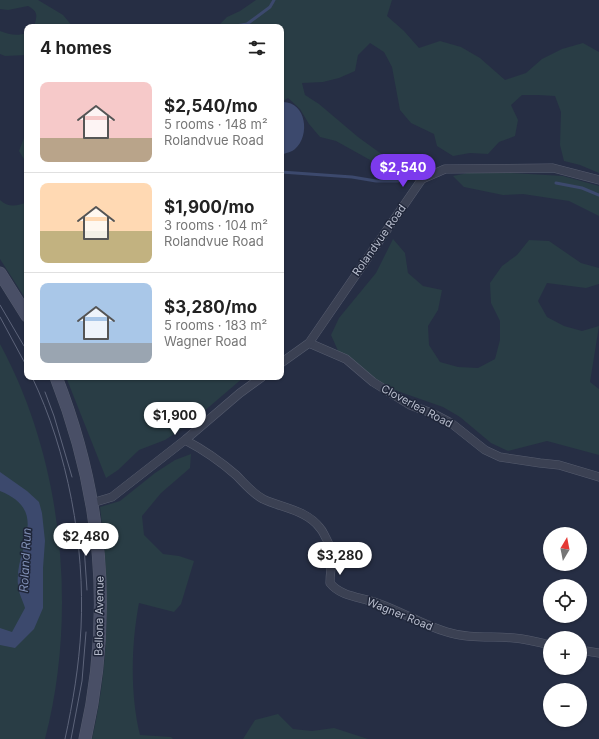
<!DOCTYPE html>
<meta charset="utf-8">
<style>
:root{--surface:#fff;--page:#f6f6f6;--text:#222;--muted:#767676;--line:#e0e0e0;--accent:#7c3aed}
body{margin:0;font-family:Inter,sans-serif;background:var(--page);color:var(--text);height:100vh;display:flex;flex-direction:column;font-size:15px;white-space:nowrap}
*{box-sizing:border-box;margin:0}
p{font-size:13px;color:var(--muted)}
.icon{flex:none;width:22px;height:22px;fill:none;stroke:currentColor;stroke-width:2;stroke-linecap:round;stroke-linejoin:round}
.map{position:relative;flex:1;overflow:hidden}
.side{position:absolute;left:24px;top:24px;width:260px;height:356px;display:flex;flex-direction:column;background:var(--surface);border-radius:8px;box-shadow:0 1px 3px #0004}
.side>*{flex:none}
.needle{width:26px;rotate:10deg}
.tools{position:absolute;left:543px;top:527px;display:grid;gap:8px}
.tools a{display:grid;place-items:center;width:44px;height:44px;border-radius:50%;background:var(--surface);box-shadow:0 1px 3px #0004;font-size:20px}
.price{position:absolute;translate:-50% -34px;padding:0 9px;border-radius:14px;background:#fff;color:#222;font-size:13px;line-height:26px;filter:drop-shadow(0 1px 2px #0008)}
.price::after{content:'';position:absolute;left:50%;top:24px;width:12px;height:9px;margin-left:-6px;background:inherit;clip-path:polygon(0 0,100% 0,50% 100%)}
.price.on{background:var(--accent);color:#fff}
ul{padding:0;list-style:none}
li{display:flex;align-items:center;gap:12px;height:100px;padding:0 16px}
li+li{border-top:1px solid var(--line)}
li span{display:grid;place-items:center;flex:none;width:112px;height:80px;border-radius:8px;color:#555}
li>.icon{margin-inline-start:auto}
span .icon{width:48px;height:48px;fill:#fffc;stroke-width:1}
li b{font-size:17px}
h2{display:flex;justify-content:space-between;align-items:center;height:48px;padding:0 16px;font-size:17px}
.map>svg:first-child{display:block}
.green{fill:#293d45}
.water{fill:#3c496d}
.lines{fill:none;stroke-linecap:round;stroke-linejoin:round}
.stream{stroke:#3c496d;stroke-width:3}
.street-casing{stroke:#565c6e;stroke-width:9}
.secondary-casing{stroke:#565c6e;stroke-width:13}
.street{stroke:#3b4153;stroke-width:8}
.secondary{stroke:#494f66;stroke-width:12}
.tram{stroke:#5d647a;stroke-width:1}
.labels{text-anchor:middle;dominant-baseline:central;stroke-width:3;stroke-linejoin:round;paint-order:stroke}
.street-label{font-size:11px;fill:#b8bdcd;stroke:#1f2639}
.water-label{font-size:12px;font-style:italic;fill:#7f8eb4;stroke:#1f2639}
</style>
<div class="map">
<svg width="599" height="739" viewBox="0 0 599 739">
<rect width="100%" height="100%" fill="#262e44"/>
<g class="green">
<path d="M0 0H38L63 15 73 27H34C37 16 39 12 28 6L8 10 0 9Z"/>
<path d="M256 0H392L387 16 404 31 419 48 440 41 461 47 480 58 505 80 526 73 542 59 562 49 583 43 599 52V173L580 165 564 161 560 145 561 112 555 96 538 95H522L511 105 518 120 515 136 499 142 488 154 470 153 453 156 437 146 434 134 411 123 400 110 392 67 384 52 370 43 358 55 355 71 339 78 323 82 302 83 305 95 319 104 358 137 398 166H381L336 141 320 137 309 124 300 109 288 98 281 102V27H217L227 17 240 11Z"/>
<path d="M0 31C10 35 17 36 27 33V55L5 56 0 54Z"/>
<path d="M24 138H27V164L19 151Z"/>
<path d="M477 171 563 176 599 186V216L569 201 523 194 503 195 464 187 453 176Z"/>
<path d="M0 200C8 208 18 206 27 202V301L0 259Z"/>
<path d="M393 239 405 253 408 273 423 286 442 290 438 310 428 326 429 345 440 362 458 367 478 368 495 359 500 340V321L491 303 490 283 502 266 517 255 529 240 549 241 581 263 599 268V284L586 288 547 283 538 301 547 317 564 326 582 331 599 326 590 382 599 389V455L547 441 508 451 491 443 460 417 443 407 386 387 339 353 331 335 339 318 376 273Z"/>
<path d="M0 344C63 460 78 612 45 739H0Z"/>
<path d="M66 377H244L189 424 165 440 139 450 118 470 106 478Z"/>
<path d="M191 454 190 468 161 493 142 516 144 535 163 554 179 556 194 561 181 604 174 612 139 603C131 645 130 694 140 735L171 737 173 739H92C110 663 110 584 100 507L120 501 155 473 175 460Z"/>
<path d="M278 714 293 729 312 731 334 728 368 739H243L255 720Z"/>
</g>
<g class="water">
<path d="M281 102C306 100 311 135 295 149 292 152 285 153 281 155Z"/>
<path d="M0 472 27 491 39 502 42 513 45 541 43 568V608L34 629 15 648 0 645V628L12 632 25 608C23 601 18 592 18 585 14 549 52 512 0 491Z"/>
</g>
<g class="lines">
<g class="stream">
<path d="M230 27 247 24 270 7 274 0"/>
<path d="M281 172 352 177 376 181H398"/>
<path d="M556 183 582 188 599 195"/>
</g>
<g class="street-casing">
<g id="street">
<path d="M309 343 346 359 373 382 410 405 434 414 451 423 485 450 500 457 540 463 559 465 599 477"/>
<path d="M281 363 309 343 422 179 445 169 553 168 599 180"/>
<path d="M185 440C204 450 220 461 236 475 245 484 252 493 263 499 282 508 307 510 320 528 323 531 324 535 326 538 336 557 330 563 330 583 341 597 361 597 377 603 401 611 422 625 447 632 469 639 492 636 514 638 526 639 538 642 550 645"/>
<path d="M92 503 112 497 185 440 240 393 262 377"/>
<path d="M580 650 599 653"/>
</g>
</g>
<g class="secondary-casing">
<g id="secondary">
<path d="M0 273 27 316"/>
<path d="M56 377C102 494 113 616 85 739"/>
</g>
</g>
<use href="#street" class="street"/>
<use href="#secondary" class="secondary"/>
<g class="tram">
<path d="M0 305 24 346"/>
<path d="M0 317 27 367"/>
<path d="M32 377C68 452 85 545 81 628 79 666 73 702 65 739"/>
<path d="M45 392 54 416 72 477"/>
<path d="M84 546 87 590"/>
<path d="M71 739 82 681 86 632"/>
</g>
</g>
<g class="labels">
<g class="street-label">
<text transform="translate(379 240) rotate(-55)">Rolandvue Road</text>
<text transform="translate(417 406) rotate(28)">Cloverlea Road</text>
<text transform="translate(400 614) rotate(22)">Wagner Road</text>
<text transform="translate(99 616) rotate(-89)">Bellona Avenue</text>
</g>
<g class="water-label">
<text transform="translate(25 560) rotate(-87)">Roland Run</text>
</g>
</g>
</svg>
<div class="tools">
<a><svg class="needle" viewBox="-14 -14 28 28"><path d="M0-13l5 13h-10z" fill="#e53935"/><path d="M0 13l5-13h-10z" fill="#767676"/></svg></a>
<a><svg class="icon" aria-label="locate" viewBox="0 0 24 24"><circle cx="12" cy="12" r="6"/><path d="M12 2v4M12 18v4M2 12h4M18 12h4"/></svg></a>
<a>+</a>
<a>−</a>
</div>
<b class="price on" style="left:403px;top:188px">$2,540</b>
<b class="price" style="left:175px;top:436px">$1,900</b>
<b class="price" style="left:86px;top:557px">$2,480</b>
<b class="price" style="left:340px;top:576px">$3,280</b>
<section class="side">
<h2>4 homes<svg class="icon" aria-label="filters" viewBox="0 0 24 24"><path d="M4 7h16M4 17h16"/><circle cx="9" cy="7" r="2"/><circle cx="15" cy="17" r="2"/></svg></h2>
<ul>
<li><span style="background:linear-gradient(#f6c9c9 70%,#b9a48a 0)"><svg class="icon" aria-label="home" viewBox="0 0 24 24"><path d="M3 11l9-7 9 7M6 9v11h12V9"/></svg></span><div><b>$2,540/mo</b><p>5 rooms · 148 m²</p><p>Rolandvue Road</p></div></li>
<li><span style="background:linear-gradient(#ffd9b3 60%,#c2b280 0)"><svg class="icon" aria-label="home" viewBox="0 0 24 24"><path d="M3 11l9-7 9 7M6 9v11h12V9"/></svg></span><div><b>$1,900/mo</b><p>3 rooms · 104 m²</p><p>Rolandvue Road</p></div></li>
<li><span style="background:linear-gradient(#a9c7e8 75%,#9aa5b1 0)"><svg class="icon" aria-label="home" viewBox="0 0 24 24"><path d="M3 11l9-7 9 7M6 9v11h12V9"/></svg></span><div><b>$3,280/mo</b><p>5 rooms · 183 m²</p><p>Wagner Road</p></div></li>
</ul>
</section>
</div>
